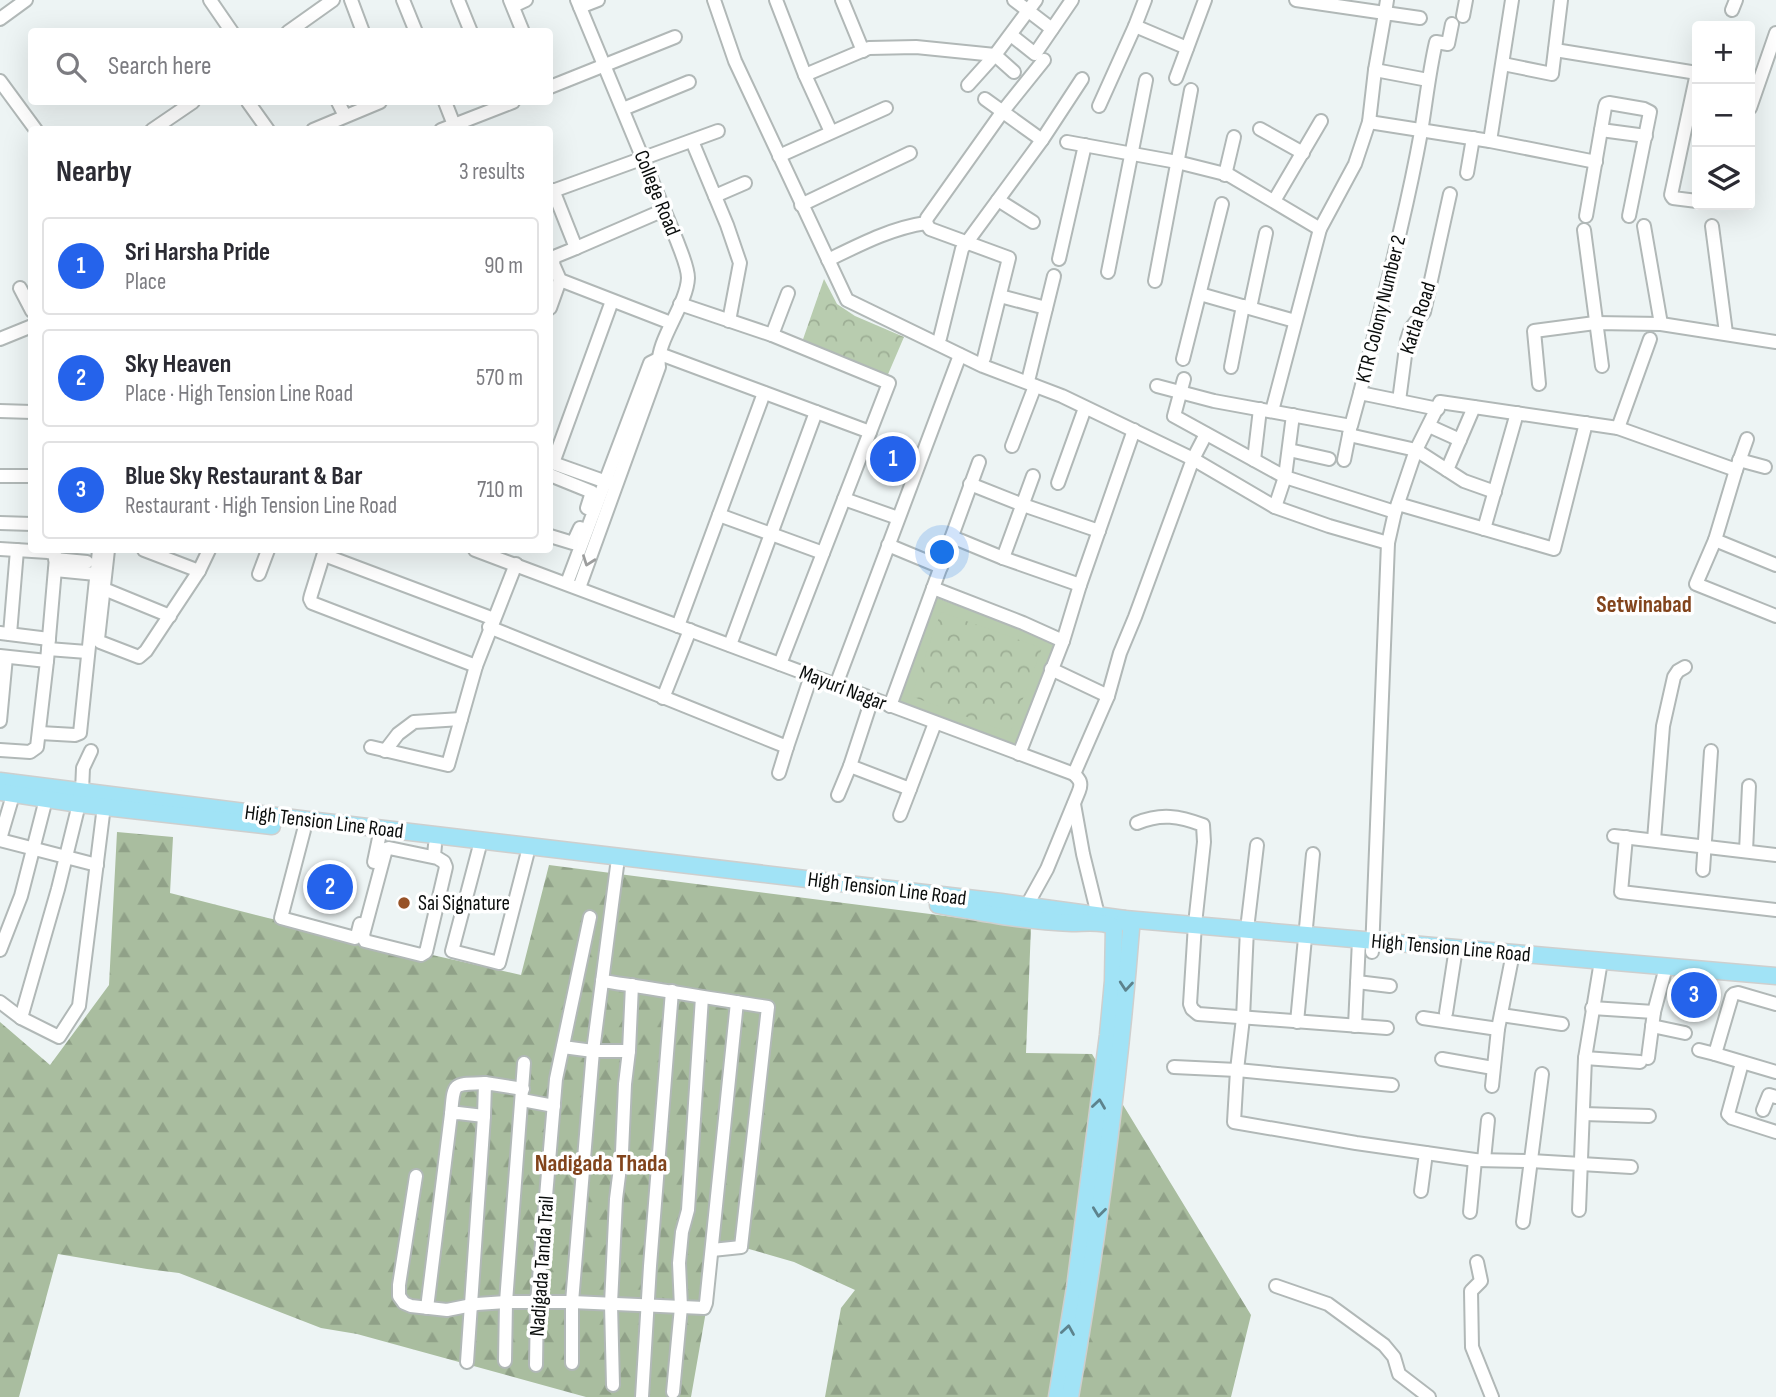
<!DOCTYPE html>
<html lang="en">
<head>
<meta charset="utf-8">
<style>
	:root { --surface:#fff; --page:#f2f2f3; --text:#2b2b33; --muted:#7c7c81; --line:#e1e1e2; --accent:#2563eb }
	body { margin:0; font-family:"Sofia Sans Condensed",sans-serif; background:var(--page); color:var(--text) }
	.controls { position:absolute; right:21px; top:21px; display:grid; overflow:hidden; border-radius:7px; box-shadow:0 7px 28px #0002 }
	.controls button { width:63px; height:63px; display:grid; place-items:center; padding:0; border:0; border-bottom:2px solid var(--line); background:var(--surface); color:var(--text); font:35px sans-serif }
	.you { position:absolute; left:943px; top:553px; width:24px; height:24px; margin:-18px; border:5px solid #fff; border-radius:50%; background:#1a73e8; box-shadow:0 0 0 10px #1a73e833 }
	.badge { display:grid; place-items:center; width:46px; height:46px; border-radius:50%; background:var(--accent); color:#fff; font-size:23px; font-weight:700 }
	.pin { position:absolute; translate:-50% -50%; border:4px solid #fff; box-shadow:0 2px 7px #0006 }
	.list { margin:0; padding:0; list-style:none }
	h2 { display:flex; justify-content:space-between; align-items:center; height:91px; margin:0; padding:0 28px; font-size:30px }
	h2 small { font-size:23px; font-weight:400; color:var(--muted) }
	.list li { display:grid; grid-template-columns:46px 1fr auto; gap:21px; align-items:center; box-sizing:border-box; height:98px; margin:0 14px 14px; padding:0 14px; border:2px solid var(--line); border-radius:7px }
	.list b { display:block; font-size:26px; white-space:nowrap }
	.list p { margin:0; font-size:23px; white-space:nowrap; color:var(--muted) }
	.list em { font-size:23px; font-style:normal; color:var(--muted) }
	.icon { flex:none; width:38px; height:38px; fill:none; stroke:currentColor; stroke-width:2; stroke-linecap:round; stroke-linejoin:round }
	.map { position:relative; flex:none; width:1776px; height:1397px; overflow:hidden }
	.search { position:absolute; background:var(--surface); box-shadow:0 7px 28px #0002; left:28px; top:28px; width:525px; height:77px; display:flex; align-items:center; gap:18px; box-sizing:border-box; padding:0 24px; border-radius:7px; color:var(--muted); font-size:26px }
	.panel { position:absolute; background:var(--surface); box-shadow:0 7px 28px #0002; left:28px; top:126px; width:525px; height:427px; border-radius:7px }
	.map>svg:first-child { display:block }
	.forest { fill:url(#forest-firs) }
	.park { fill:url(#park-crowns) }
	.garden { fill:#b8ccaf; fill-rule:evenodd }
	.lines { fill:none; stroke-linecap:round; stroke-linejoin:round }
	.minor-casing { stroke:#b1b8b7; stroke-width:16 }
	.major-casing { stroke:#cecfce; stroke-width:19 }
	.minor { stroke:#fff; stroke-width:12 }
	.major { stroke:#a1e3f6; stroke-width:16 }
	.oneway { stroke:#9d9e9e }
	.oneway2 { stroke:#5d838d }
	.poi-dot { fill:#975227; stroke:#fff; stroke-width:2.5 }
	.labels { text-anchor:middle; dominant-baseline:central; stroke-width:7; stroke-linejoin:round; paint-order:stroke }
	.street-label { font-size:21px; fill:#0a0d0c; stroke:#fff }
	.poi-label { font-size:21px; fill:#0a0d0c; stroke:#fff; text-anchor:start }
	.neighbourhood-label { font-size:23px; font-weight:bold; fill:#82441c; stroke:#fff }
	.quarter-label { font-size:24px; font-weight:bold; fill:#82441c; stroke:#fff }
</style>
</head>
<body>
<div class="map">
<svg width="1776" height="1397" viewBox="0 0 1776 1397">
	<defs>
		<pattern id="forest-firs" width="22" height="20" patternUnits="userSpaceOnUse" patternTransform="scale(1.75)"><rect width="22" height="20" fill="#a9bd9f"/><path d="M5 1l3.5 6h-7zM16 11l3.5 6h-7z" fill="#90a188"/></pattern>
		<pattern id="park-crowns" width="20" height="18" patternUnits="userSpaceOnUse" patternTransform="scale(1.75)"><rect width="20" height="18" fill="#b8ccaf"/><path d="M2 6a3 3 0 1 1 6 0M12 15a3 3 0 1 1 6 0" fill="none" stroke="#9dae95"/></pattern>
	</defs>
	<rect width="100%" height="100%" fill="#edf4f4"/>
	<!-- forest -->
	<path class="forest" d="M117,832L173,837L170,893L268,918L521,975L549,865L1031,927L1026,1053L1092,1054L1251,1315L1231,1397H825L841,1308L855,1290L794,1262L749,1249L716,1254L691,1397H586L357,1334L321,1328L179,1273L147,1269L58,1254L19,1397H0V1022L50,1065L109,985Z"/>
	<!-- park -->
	<g class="park">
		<path d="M824,279L837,304L855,316L904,337L886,379L801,345Z"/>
		<path d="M937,598L1057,643L1017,747L897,702Z"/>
	</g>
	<!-- garden -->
	<path class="garden" d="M937,598L1057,643L1017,747L897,702ZM941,612L1042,648L1010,733L911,696Z"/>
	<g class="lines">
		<defs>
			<g id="minor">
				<path d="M210,0L232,32"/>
				<path d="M351,0L363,32"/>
				<path d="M403,0L416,32"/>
				<path d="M458,0L471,32"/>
				<path d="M510,0L523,32"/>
				<path d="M577,0L677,241C681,252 688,267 688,278C687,305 655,342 659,367L579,588"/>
				<path d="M714,0L735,61L847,300L983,366L1062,396L1193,459L1275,507L1329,526L1388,543"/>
				<path d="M776,0L805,75L831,132"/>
				<path d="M842,0L863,51"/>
				<path d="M1014,0L1052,29"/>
				<path d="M1296,0L1385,13L1387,0"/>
				<path d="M513,6L526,0"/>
				<path d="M580,7L598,0"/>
				<path d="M1732,10L1736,0"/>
				<path d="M1463,16L1466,0"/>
				<path d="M0,19L26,0"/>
				<path d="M1135,26L1187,48"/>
				<path d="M288,32L333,0"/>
				<path d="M1011,35L1035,54L1072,0"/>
				<path d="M1555,50L1697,73"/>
				<path d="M1503,64L1552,74L1561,0"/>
				<path d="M1375,70L1428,80"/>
				<path d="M1697,73L1671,195L1673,198L1697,201"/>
				<path d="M805,75L869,48L916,47L995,55L1014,72"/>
				<path d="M1176,78L1205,0"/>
				<path d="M0,81L36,130"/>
				<path d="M968,85L995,55L1036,0"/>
				<path d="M550,87L675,37"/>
				<path d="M985,99L1042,140"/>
				<path d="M248,102L268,130"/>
				<path d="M338,102L345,116"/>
				<path d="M445,102L456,130"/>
				<path d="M1099,106L1135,26L1145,0"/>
				<path d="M1750,108L1776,33"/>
				<path d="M623,109L689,82"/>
				<path d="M1369,122L1490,141L1596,162"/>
				<path d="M1260,129L1303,153"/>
				<path d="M152,130L193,102"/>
				<path d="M313,130L380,102"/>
				<path d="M441,130L513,102"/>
				<path d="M1601,130L1646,136"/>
				<path d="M692,141L727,225L740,263L729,321"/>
				<path d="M1490,141L1512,0"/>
				<path d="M1067,142L1177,162L1229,175L1320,229"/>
				<path d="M779,156L886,108"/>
				<path d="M1467,173L1473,138"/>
				<path d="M1225,175L1234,137"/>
				<path d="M553,190L576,248L554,257L553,264L560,280L671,323"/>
				<path d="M550,192L718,131"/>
				<path d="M715,196L745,183"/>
				<path d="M998,200L1033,222"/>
				<path d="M1274,201L1321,121"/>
				<path d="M801,205L910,153"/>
				<path d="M1586,216L1605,107L1606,104L1609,103L1644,109L1650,112L1629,216"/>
				<path d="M1644,226L1661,324"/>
				<path d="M1712,226L1726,333"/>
				<path d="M1584,230L1602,366"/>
				<path d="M576,248L664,210"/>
				<path d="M1059,259L1085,145"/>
				<path d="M828,260C859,245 891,228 926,223"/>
				<path d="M1108,272L1146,80"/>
				<path d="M1155,281L1191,90"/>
				<path d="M20,288L32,311"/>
				<path d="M1200,294L1295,321"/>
				<path d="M1000,296L1046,308"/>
				<path d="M680,304L772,335L889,383L780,664"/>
				<path d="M550,308L560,280"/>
				<path d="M1250,308L1266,233"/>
				<path d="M772,335L788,293"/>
				<path d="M940,338L962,249L1042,140L1082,79"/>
				<path d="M0,339L32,326"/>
				<path d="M660,354L870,432"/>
				<path d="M984,358L1009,258L930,229L926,223L927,218L1003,111L1044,60"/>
				<path d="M1183,359L1222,204"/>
				<path d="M1231,367L1243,306"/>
				<path d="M1029,377L1054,276"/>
				<path d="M1184,379L1174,416L1285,477L1395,512"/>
				<path d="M1539,384L1534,331L1595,323L1661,324L1776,342"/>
				<path d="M1157,386L1214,401L1351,426L1360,393L1438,409"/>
				<path d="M1360,393C1381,307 1405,220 1421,132C1426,102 1429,72 1436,42L1448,44L1452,24"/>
				<path d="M1399,401L1407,340L1411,328L1424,312L1450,194"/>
				<path d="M0,411L32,412"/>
				<path d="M1272,411L1320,229L1355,164L1369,122L1375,70L1385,13L1420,18"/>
				<path d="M1429,426L1460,440"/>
				<path d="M1618,428L1650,339"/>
				<path d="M1349,435L1416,450L1464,481L1495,492"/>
				<path d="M1747,439L1736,470L1715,540L1776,565"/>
				<path d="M1012,446L1035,386"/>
				<path d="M1289,450L1329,459"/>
				<path d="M1254,460L1260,409"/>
				<path d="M1344,460L1350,430"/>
				<path d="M1739,460L1765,467"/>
				<path d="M550,462L612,484"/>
				<path d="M553,463L612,301"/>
				<path d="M1447,470L1474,407"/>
				<path d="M550,475L592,492L587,508"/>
				<path d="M0,476H32"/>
				<path d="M1058,483L1085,408"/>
				<path d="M970,484L1023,505L1099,531"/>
				<path d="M844,499L898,518"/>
				<path d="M1398,504L1554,549L1586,423"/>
				<path d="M1275,507L1285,477L1293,415"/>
				<path d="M719,515L823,553"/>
				<path d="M0,523L32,524"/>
				<path d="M1484,529L1517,413"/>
				<path d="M550,536L573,543L580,528"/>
				<path d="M952,537L1003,558L1080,585"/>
				<path d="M1715,540L1696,584L1776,616"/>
				<path d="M888,545L941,567"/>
				<path d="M0,549L48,552L53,553L56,557L47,661L37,747L30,752L0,750"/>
				<path d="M108,550L98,639L100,642L139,657L146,651L199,571L209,550"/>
				<path d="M144,550L199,571"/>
				<path d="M325,550L311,595L310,599L312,603L476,666"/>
				<path d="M475,550L1074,774C1080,780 1082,783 1079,791L1047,869L1026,907"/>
				<path d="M324,555L494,619"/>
				<path d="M1003,558L1033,476"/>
				<path d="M55,559L87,562"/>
				<path d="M55,570L96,574"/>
				<path d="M259,574L268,550"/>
				<path d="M567,583L650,363L658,359"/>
				<path d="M933,588L1023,623L1063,641"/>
				<path d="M104,589L170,616"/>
				<path d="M678,626L764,393"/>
				<path d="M489,627L787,747L811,676"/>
				<path d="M0,633L49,639"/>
				<path d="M10,634L17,550"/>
				<path d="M730,645L816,412"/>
				<path d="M48,649L87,652"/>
				<path d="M0,656L47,661"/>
				<path d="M1051,669L1108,696"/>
				<path d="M836,685L960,355"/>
				<path d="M663,698L690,630"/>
				<path d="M872,699L850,766L910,789L935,723"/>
				<path d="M890,706L979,462"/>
				<path d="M0,721L6,657"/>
				<path d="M40,733L75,735L80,733L99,550"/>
				<path d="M371,747L448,765L476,666L516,564"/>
				<path d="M385,751L398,734L414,722L461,719"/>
				<path d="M1019,754L1063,641L1080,585L1134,430"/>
				<path d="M779,773L787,747"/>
				<path d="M1074,774L1108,696L1120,653L1135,617L1193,459L1206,434"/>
				<path d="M838,795L850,766"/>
				<path d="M1074,804L1083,854L1098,915"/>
				<path d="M900,815L910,789"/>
				<path d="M1137,823C1161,813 1179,816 1203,825L1204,842L1195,924L1190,1004L1192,1009L1198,1014L1387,1028"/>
				<path d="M304,830L281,918L355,938L357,936L360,924"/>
				<path d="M1614,836L1776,855"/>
				<path d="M1626,837L1621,892L1776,910"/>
				<path d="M0,839L13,795"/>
				<path d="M0,840L97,865"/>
				<path d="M1654,840L1663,726L1674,677L1678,671L1685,667"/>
				<path d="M481,841L452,951L499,963L527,855"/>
				<path d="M435,845L434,856L444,862L446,867L426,952L421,955L365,941L363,935L386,849L389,848L437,858"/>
				<path d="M1257,845L1247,929L1243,1018L1237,1070L1234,1122L1356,1143L1475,1160L1531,1161L1631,1167"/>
				<path d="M1746,851L1749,786"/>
				<path d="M374,862L379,838"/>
				<path d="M1703,870L1711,751"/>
				<path d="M0,950L21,896L46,799"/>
				<path d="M1372,952L1388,543L1395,512L1416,450L1440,402L1618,428L1736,470"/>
				<path d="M602,981C658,989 713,999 768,1007L741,1247L712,1250"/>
				<path d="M1357,982L1390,986"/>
				<path d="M0,1002L21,1018L59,1037L79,1006L104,806"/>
				<path d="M1776,1004L1738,993L1734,994L1732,996L1715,1054L1776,1072"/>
				<path d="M1592,1008L1654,1012"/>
				<path d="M1446,1013L1456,948"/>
				<path d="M1501,1015L1562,1024"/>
				<path d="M21,1018L58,889L79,804L82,791L83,768L91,751"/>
				<path d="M1423,1018L1498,1029"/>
				<path d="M1297,1022L1313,854"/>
				<path d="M1355,1026L1359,940"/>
				<path d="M1652,1026L1685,1033"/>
				<path d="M563,1047L593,1051H629L625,1084L622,1152L616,1199L611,1304L613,1385"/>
				<path d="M1699,1050L1715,1054"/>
				<path d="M629,1051L632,985"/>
				<path d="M1585,1058L1640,1062"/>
				<path d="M1648,1058L1654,1012L1666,967"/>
				<path d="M1442,1059L1493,1068"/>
				<path d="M1742,1063L1728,1114L1732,1118L1776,1132"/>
				<path d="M1174,1067L1237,1070L1392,1085"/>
				<path d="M1492,1086L1498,1029L1513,953"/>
				<path d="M522,1100L554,1106"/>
				<path d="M1763,1110L1769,1095L1776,1097"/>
				<path d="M451,1114C454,1082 452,1084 485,1083"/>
				<path d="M1583,1114L1649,1116"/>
				<path d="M1484,1160L1488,1120"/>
				<path d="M416,1176L399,1285V1296L404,1303L411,1306L447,1310L477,1304L506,1302H572L704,1308L706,1303L737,1002"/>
				<path d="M1421,1191L1426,1153"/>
				<path d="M1579,1210L1585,1058L1601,961"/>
				<path d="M1470,1212L1475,1160"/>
				<path d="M1523,1222L1542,1074"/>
				<path d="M1477,1262L1481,1281L1471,1291L1472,1347L1492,1397"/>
				<path d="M1276,1286L1328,1304L1384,1345L1394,1357L1399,1374L1429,1397"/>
				<path d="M427,1308L451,1114L458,1113L484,1116"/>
				<path d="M505,1361L506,1302L524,1063"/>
				<path d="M467,1362L484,1116L485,1083L523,1089"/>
				<path d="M572,1363V1302L593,1051L617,866"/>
				<path d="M536,1365L537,1302L556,1079L590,917"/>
				<path d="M673,1392L681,1307L679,1263L682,1232L688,1210L702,997"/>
				<path d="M642,1397L650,1266L672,991"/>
			</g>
			<g id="major">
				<path d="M0,781L300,819L1001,902L1125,919L1776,976"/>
				<path d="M0,792L79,804L272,826"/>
				<path d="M938,905C982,913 1026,921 1072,923C1085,923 1103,920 1114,927L1113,981L1108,1035L1075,1288L1057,1397"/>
				<path d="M1070,1397C1097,1242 1119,1085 1131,929L1125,919"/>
			</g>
		</defs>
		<!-- minor casing -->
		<use href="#minor" class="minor-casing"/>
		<!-- major casing -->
		<use href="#major" class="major-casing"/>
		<!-- minor -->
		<use href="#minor" class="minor"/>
		<!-- major -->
		<use href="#major" class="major"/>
	</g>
	<!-- one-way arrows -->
	<defs><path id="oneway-chevron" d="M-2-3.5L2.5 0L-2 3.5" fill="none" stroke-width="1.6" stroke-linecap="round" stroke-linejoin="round" transform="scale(1.75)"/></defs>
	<use class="oneway" href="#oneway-chevron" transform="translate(588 561) rotate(110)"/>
	<g class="oneway2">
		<use href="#oneway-chevron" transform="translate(1126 986) rotate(95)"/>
		<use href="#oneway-chevron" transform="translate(1099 1104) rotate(-82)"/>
		<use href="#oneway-chevron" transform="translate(1099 1212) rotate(97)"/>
		<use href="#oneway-chevron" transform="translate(1068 1330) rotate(-81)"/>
	</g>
	<!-- markers -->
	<circle class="poi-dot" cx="404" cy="903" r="7"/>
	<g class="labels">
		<!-- street labels -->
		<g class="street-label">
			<text transform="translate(657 193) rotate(68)">College Road</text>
			<text transform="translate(1381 309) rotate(-76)">KTR Colony Number 2</text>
			<text transform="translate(1418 318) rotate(-72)">Katla Road</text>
			<text transform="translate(843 688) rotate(21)">Mayuri Nagar</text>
			<text transform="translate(324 822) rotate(7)">High Tension Line Road</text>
			<text transform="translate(887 889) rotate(7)">High Tension Line Road</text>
			<text transform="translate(1451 948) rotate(5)">High Tension Line Road</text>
			<text transform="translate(542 1266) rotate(-86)">Nadigada Tanda Trail</text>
		</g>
		<!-- poi labels -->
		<g class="poi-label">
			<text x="418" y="903">Sai Signature</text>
		</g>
		<!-- neighbourhood labels -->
		<g class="neighbourhood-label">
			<text x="1644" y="605">Setwinabad</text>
		</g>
		<!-- quarter labels -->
		<g class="quarter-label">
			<text x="601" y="1163">Nadigada Thada</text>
		</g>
	</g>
</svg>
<div class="controls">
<button>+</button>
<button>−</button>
<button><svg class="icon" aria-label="layers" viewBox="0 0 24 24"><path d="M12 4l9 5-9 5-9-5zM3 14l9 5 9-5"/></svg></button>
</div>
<div class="you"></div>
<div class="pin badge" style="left:893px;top:459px">1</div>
<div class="pin badge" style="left:330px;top:887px">2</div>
<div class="pin badge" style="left:1694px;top:995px">3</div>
<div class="search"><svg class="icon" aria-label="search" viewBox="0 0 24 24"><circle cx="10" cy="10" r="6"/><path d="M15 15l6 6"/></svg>Search here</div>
<section class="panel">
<h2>Nearby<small>3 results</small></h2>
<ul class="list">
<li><span class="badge">1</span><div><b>Sri Harsha Pride</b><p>Place</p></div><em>90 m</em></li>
<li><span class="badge">2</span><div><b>Sky Heaven</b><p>Place · High Tension Line Road</p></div><em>570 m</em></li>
<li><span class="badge">3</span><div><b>Blue Sky Restaurant &amp; Bar</b><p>Restaurant · High Tension Line Road</p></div><em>710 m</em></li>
</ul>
</section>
</div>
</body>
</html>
